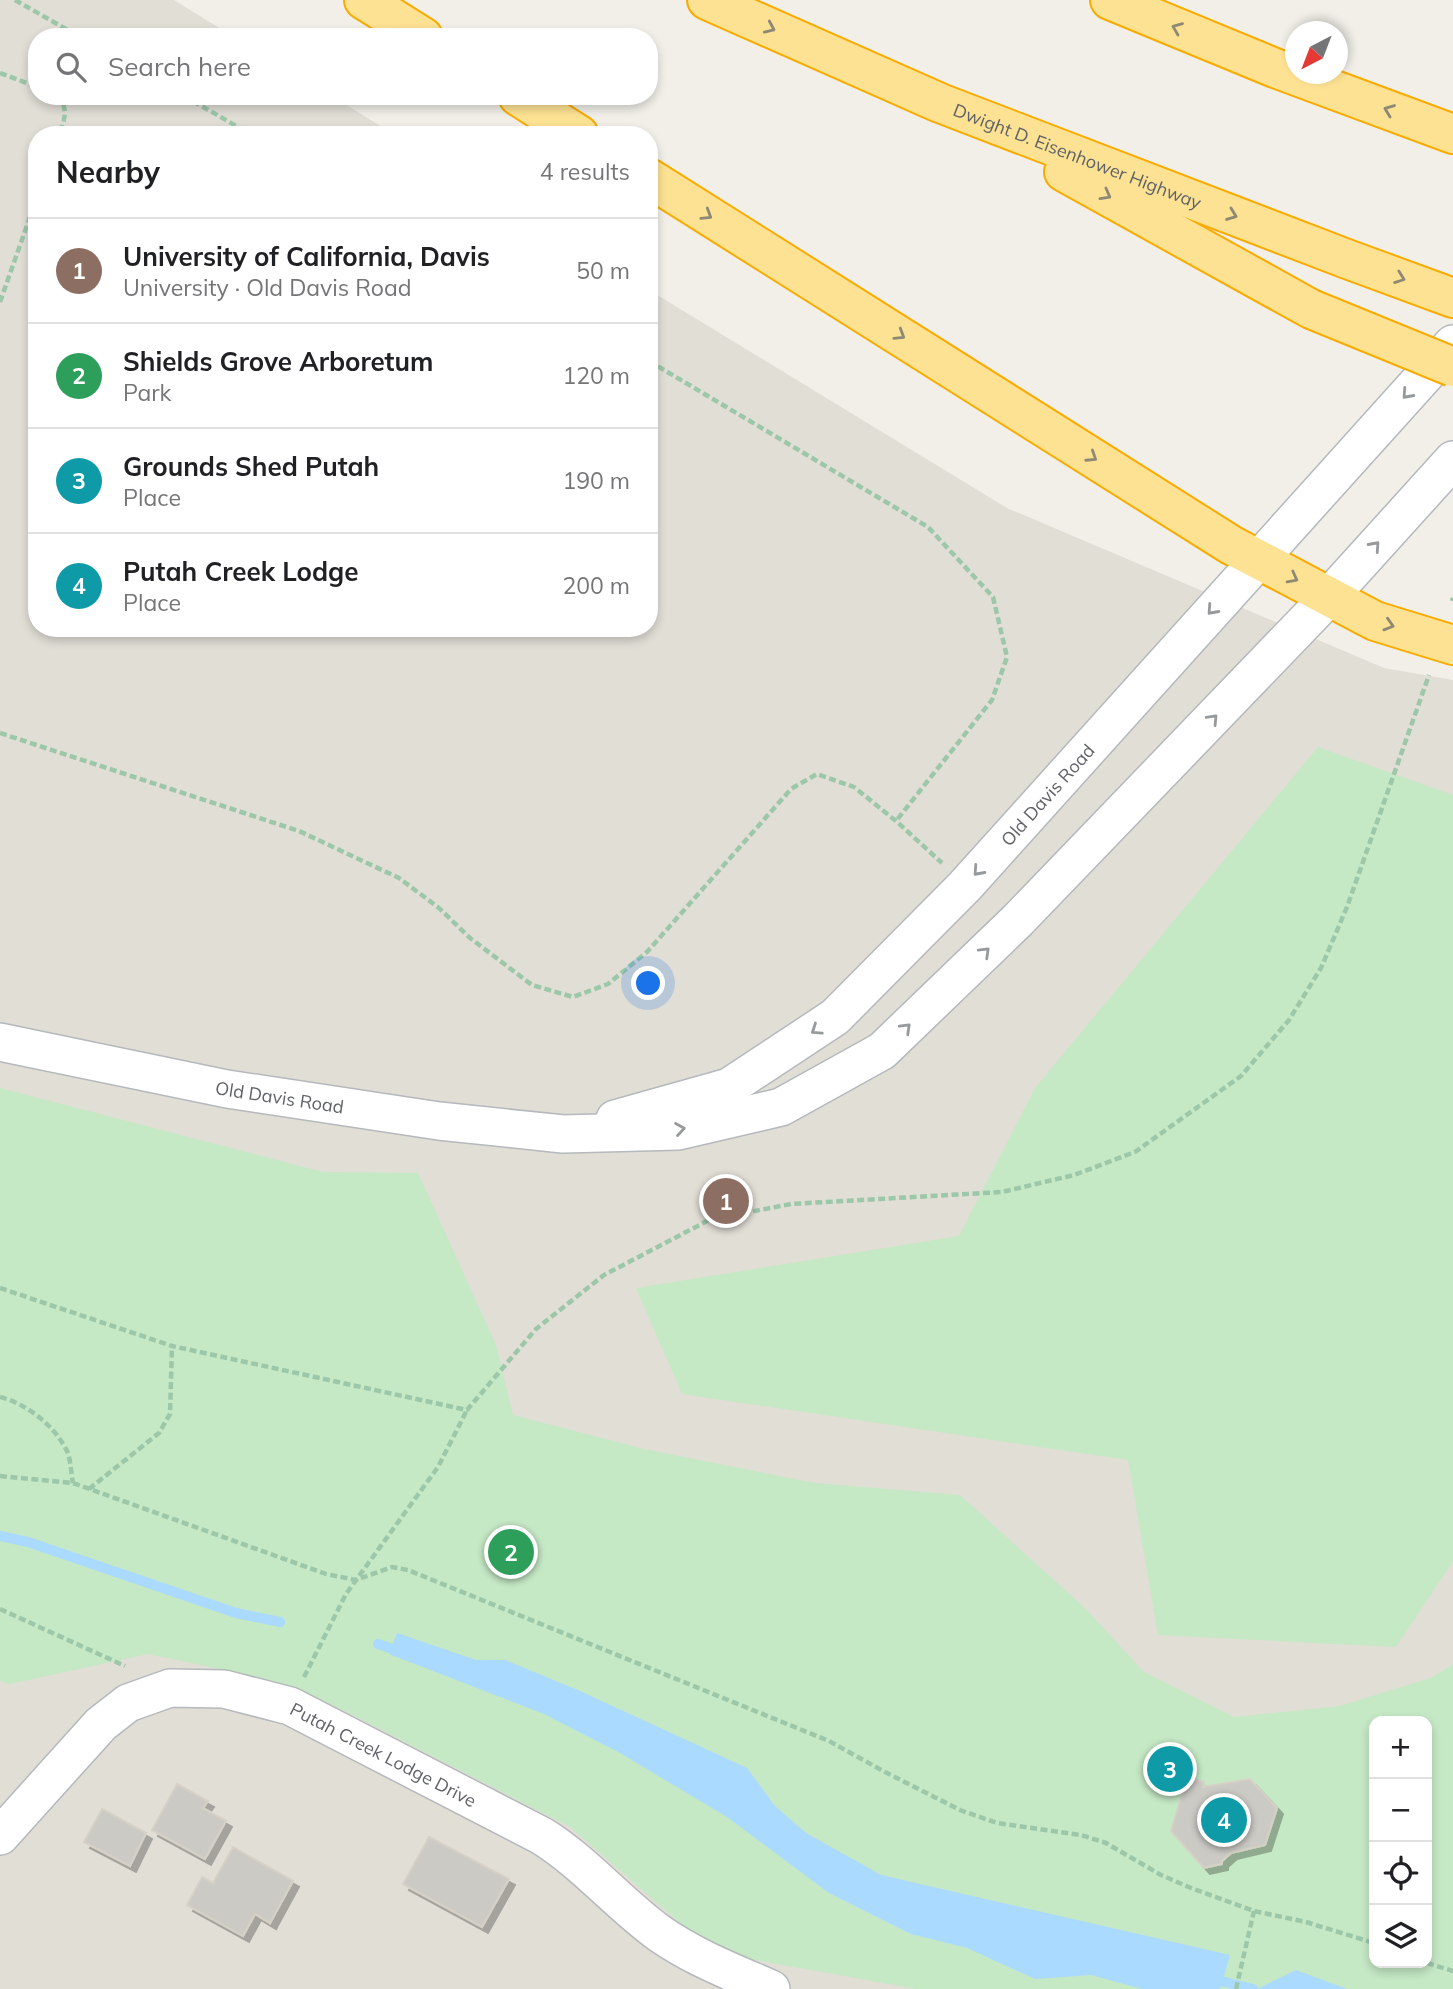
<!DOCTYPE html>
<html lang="en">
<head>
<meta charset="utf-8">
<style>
	:root { --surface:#fff; --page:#f2f2f2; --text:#202124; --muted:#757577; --line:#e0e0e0; --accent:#ea4335 }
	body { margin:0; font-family:Mulish,sans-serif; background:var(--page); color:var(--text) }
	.controls { position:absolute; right:21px; bottom:21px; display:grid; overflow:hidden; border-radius:14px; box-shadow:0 4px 10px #0003 }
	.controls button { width:63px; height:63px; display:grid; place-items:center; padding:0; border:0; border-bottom:2px solid var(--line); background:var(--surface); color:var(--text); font:35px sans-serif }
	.compass { position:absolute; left:1285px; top:21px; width:63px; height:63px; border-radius:50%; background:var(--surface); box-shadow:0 4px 10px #0003; rotate:222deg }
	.you { position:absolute; left:649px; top:984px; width:24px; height:24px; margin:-18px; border:5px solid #fff; border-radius:50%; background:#1a73e8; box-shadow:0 0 0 10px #1a73e833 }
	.badge { display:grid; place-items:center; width:46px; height:46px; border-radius:50%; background:var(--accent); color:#fff; font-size:23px; font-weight:700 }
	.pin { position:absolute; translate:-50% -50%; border:4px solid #fff; box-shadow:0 2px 7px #0006 }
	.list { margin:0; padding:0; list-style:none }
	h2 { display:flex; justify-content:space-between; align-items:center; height:91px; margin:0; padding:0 28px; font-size:30px }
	h2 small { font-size:23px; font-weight:400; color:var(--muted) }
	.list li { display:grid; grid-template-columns:46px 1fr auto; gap:21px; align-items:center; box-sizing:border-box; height:105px; padding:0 28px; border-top:2px solid var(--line) }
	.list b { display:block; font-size:26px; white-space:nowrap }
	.list p { margin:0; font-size:23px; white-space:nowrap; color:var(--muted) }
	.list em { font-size:23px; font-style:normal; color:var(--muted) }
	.icon { flex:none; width:38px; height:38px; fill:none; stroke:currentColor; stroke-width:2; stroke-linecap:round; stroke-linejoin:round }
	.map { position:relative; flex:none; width:1453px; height:1989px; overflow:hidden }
	.search { position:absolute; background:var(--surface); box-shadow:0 4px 10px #0003; left:28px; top:28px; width:630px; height:77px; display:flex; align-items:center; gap:18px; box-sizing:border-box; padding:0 24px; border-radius:28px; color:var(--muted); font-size:26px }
	.panel { position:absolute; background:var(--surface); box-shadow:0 4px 10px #0003; left:28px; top:126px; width:630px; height:511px; border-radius:28px }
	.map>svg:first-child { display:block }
	.education { fill:#e1ded6; fill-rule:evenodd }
	.green { fill:#c5e8c5; fill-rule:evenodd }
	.water { fill:#aadaff }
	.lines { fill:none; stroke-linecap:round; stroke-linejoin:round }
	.stream { stroke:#aadaff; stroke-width:10 }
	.building { fill:#cccac5; stroke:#d6d1c6; stroke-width:2; filter:url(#shadow) }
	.minor-casing { stroke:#b5b8bc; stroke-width:40 }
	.highway-casing { stroke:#f9ab00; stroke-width:42 }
	.path { stroke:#9cc7a9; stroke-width:4.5; stroke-dasharray:7 3.5; stroke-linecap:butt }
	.minor { stroke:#fff; stroke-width:37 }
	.highway { stroke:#fde293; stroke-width:38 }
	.highway-bridge-casing { stroke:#f9ab00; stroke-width:42; stroke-linecap:butt }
	.highway-bridge { stroke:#fde293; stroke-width:38 }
	.oneway { stroke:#8e8975 }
	.oneway2 { stroke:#979a9d }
	.labels { text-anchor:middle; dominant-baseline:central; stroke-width:6; stroke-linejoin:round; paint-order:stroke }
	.street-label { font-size:18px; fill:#5f6368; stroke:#fff }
</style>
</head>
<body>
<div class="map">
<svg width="1453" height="1989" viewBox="0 0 1453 1989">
	<defs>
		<filter id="shadow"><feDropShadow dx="6" dy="6" stdDeviation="0" flood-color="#0004"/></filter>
	</defs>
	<rect width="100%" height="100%" fill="#f1efe8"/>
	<!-- education -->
	<path class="education" d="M0,0H174L234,37H37V96H332L395,135H37V628H649V290L1007,508L1384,668L1453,680V1989H0ZM1374,1721H1427V1963H1374Z"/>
	<!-- green -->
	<g class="green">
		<path d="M1318,747L1453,795V1561L1396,1647L1158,1635L1128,1460L682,1394L636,1288L959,1236L1035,1088Z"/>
		<path d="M0,1088L323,1172L418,1173L496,1345L513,1415L644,1449L815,1483L960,1495L1086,1609L1144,1672L1234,1717L1340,1706L1433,1677L1453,1664V1989H916L744,1958L688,1930L570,1827L341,1709L263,1678L148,1654L10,1684L0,1681ZM1374,1721H1427V1963H1374Z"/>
	</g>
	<!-- water -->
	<g class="water">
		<path d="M397,1633L476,1660H505L580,1691L747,1768L775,1806L806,1833L881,1875L1230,1955L1220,1989H1142L1091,1975L1035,1979L967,1948L911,1934L829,1893L727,1817L620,1753L544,1714L389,1654Z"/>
		<path d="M1296,1970L1347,1989H1257Z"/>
	</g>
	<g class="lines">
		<!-- stream -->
		<g class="stream">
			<path d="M0,1536L28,1542L236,1613L280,1622"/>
			<path d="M378,1644L402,1652"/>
			<path d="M1213,1979L1253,1989"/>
		</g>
	</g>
	<!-- building -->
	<g class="building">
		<path d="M1158,1757L1187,1767L1182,1781L1154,1771Z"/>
		<path d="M1187,1777L1204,1782L1203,1787L1250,1779L1277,1808L1265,1845L1231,1853L1222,1861V1864L1204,1868L1171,1831Z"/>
		<path d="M177,1784L208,1801L203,1808L226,1821L205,1859L152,1830Z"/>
		<path d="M102,1809L146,1833L130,1866L84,1842Z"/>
		<path d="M429,1837L509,1879L482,1927L403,1884Z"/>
		<path d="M233,1847L293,1881L270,1923L255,1914L243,1936L187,1905L202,1877L213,1883Z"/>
	</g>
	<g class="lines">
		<defs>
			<g id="minor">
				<path id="s1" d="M0,1042L227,1089L439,1121L563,1134L678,1131L781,1107L882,1051L1018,920L1329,597L1453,460"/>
				<path id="s2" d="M615,1119L729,1087L835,1017L965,886L1453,344"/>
				<path id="s3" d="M0,1836L101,1724L128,1703L170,1688L224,1689L290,1706L542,1836C585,1863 618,1903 659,1933C693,1957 732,1972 771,1989"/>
			</g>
			<g id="highway">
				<path d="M364,0L423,37"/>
				<path id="s4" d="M707,0L940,103L1347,259L1453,298"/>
				<path d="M1110,0L1275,68L1453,134"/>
				<path d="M518,96L579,135"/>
				<path d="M1064,172L1311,309"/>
				<path d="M649,178L1231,545L1375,621L1453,645"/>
			</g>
		</defs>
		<!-- minor casing -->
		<use href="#minor" class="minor-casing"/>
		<!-- highway casing -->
		<use href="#highway" class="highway-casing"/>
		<!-- path -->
		<g class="path">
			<path d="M15,0L80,37"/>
			<path d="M0,73L37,87"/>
			<path d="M57,96C70,109 64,120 59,135"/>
			<path d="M184,96L252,135"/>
			<path d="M0,302L37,197"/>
			<path d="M649,361L928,527L993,597L1007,657L992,700L896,821"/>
			<path d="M1452,601L1453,598"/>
			<path d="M0,733L299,831L399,878L439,908L470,938L532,985L573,997L608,984L647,952L791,789L817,774L854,787L896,821L942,863"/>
			<path d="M0,1288L172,1346L467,1410L536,1329L604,1275L709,1220L791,1204L1002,1192L1074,1175L1135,1152L1241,1076L1289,1020L1321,968L1347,907L1429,675"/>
			<path d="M0,1397C27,1404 54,1425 67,1451C71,1460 71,1474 73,1483"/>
			<path d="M0,1476L73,1483L326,1574L356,1580L392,1567L408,1570L829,1741L885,1772L960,1810L997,1823L1081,1835L1106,1843L1161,1875L1191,1888L1254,1911L1306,1922L1374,1943"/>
			<path d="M89,1489L159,1433L170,1414L172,1346"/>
			<path d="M0,1609L125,1666"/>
			<path d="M304,1677L346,1594L438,1467L467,1410"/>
			<path d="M1427,1963L1453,1971"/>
			<path d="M1236,1989L1254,1911"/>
		</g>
		<!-- minor -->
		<use href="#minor" class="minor"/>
		<!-- highway -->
		<use href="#highway" class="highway"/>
		<defs>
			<path id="highway-bridge" d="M1311,309L1453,367"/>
		</defs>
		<!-- highway-bridge casing -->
		<use href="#highway-bridge" class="highway-bridge-casing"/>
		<!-- highway-bridge -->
		<use href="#highway-bridge" class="highway-bridge"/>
	</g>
	<!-- one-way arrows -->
	<defs><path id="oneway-chevron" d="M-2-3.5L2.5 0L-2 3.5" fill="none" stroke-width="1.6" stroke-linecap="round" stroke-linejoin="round" transform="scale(1.75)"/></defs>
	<g class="oneway">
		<use href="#oneway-chevron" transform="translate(770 28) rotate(24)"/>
		<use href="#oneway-chevron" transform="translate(1177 28) rotate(-158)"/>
		<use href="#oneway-chevron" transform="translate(1389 110) rotate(-159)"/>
		<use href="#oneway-chevron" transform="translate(1106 195) rotate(29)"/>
		<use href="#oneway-chevron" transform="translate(707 215) rotate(32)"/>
		<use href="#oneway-chevron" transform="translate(1232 215) rotate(21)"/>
		<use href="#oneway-chevron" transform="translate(1400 278) rotate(20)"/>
		<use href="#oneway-chevron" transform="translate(900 335) rotate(32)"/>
		<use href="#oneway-chevron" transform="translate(1092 457) rotate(33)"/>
		<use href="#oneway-chevron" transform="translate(1293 578) rotate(28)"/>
		<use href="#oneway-chevron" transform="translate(1389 625) rotate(17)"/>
	</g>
	<g class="oneway2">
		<use href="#oneway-chevron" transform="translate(1407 394) rotate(132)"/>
		<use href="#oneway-chevron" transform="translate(1375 546) rotate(-48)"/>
		<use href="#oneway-chevron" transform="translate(1212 610) rotate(132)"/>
		<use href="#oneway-chevron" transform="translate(1213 719) rotate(-47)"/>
		<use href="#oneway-chevron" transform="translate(978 871) rotate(132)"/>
		<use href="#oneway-chevron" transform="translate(985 952) rotate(-44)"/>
		<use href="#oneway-chevron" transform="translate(906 1028) rotate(-44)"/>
		<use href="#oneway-chevron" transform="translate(816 1030) rotate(146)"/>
		<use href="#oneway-chevron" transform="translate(680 1129) rotate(-9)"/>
	</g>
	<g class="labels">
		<!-- street labels -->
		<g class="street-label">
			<text stroke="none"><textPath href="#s4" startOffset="402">Dwight D. Eisenhower Highway</textPath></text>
			<text stroke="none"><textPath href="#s2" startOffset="553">Old Davis Road</textPath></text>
			<text stroke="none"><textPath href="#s1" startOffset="285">Old Davis Road</textPath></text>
			<text stroke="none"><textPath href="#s3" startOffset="457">Putah Creek Lodge Drive</textPath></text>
		</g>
	</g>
</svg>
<div class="controls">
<button>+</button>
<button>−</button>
<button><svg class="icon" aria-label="locate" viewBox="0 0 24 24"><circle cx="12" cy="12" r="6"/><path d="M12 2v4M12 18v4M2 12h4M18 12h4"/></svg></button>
<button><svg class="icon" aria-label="layers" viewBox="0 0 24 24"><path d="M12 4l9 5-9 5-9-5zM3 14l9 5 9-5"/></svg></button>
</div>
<svg class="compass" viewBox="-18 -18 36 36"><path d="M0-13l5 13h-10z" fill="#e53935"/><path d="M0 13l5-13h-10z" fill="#757577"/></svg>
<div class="you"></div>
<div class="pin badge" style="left:726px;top:1201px;background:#8d6e63">1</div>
<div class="pin badge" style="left:511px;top:1552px;background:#2e9e5b">2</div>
<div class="pin badge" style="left:1170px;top:1769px;background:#0f9aa8">3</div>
<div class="pin badge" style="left:1224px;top:1820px;background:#0f9aa8">4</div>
<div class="search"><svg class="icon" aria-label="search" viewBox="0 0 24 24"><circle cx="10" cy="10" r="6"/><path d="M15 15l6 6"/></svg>Search here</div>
<section class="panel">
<h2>Nearby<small>4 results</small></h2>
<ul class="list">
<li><span class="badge" style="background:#8d6e63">1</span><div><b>University of California, Davis</b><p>University · Old Davis Road</p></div><em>50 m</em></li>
<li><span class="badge" style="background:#2e9e5b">2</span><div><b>Shields Grove Arboretum</b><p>Park</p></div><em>120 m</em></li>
<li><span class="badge" style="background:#0f9aa8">3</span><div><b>Grounds Shed Putah</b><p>Place</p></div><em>190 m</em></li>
<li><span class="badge" style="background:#0f9aa8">4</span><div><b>Putah Creek Lodge</b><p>Place</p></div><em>200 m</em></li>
</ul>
</section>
</div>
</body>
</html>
